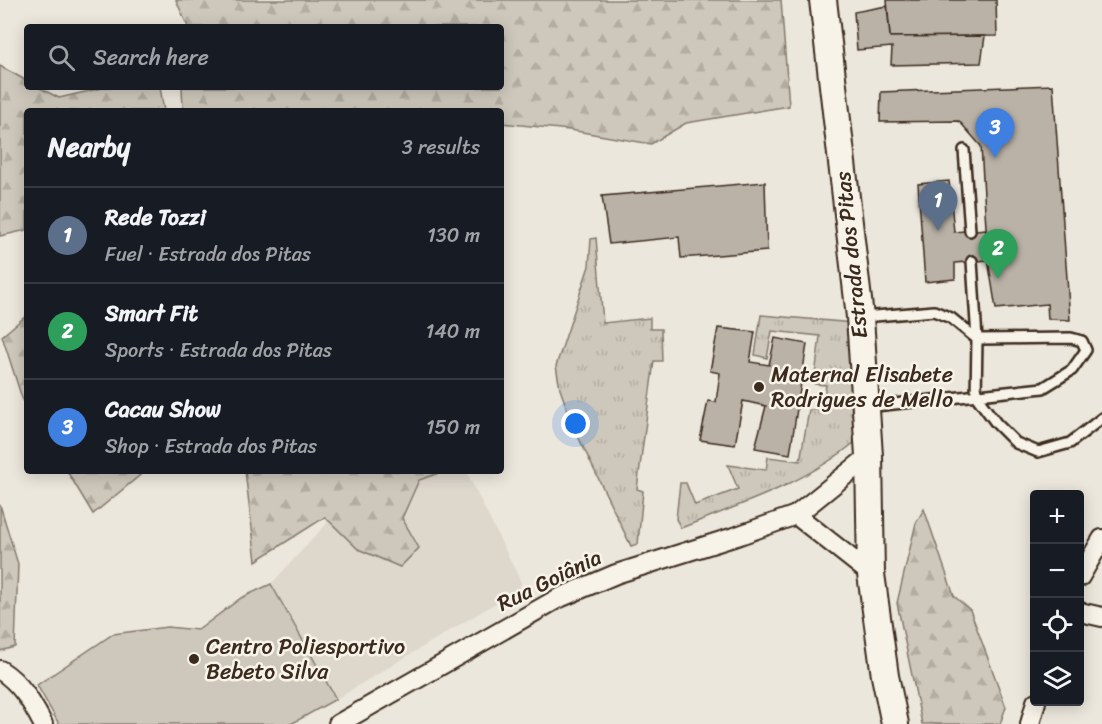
<!DOCTYPE html>
<html lang="en">
<head>
<meta charset="utf-8">
<style>
	:root { --surface:#171b24; --page:#242831; --text:#f1f3f6; --muted:#9ea1a6; --line:#363941; --accent:#2563eb }
	body { margin:0; font-family:Sriracha,sans-serif; background:var(--page); color:var(--text) }
	.controls { position:absolute; right:18px; bottom:18px; display:grid; overflow:hidden; border-radius:6px; box-shadow:0 3px 15px #0003 }
	.controls button { width:54px; height:54px; display:grid; place-items:center; padding:0; border:0; border-bottom:2px solid var(--line); background:var(--surface); color:var(--text); font:30px sans-serif }
	.you { position:absolute; left:576px; top:424px; width:21px; height:21px; margin:-15px; border:4px solid #fff; border-radius:50%; background:#1a73e8; box-shadow:0 0 0 9px #1a73e833 }
	.badge { display:grid; place-items:center; width:39px; height:39px; border-radius:50%; background:var(--accent); color:#fff; font-size:20px; font-weight:700 }
	.pin { position:absolute; translate:-50% -50px; filter:drop-shadow(0 2px 3px #0008) }
	.pin::after { content:''; position:absolute; top:32px; width:21px; height:18px; background:inherit; clip-path:polygon(0 0,100% 0,50% 100%) }
	.list { margin:0; padding:0; list-style:none }
	h2 { display:flex; justify-content:space-between; align-items:center; height:78px; margin:0; padding:0 24px; font-size:26px }
	h2 small { font-size:20px; font-weight:400; color:var(--muted) }
	.list li { display:grid; grid-template-columns:39px 1fr auto; gap:18px; align-items:center; box-sizing:border-box; height:96px; padding:0 24px; border-top:2px solid var(--line) }
	.list b { display:block; font-size:22px; white-space:nowrap }
	.list p { margin:0; font-size:20px; white-space:nowrap; color:var(--muted) }
	.list em { font-size:20px; font-style:normal; color:var(--muted) }
	.icon { flex:none; width:33px; height:33px; fill:none; stroke:currentColor; stroke-width:2; stroke-linecap:round; stroke-linejoin:round }
	.map { position:relative; flex:none; width:1102px; height:724px; overflow:hidden }
	.search { position:absolute; background:var(--surface); box-shadow:0 3px 15px #0003; left:24px; top:24px; width:480px; height:66px; display:flex; align-items:center; gap:15px; box-sizing:border-box; padding:0 21px; border-radius:6px; color:var(--muted); font-size:22px }
	.panel { position:absolute; background:var(--surface); box-shadow:0 3px 15px #0003; left:24px; top:108px; width:480px; height:366px; border-radius:6px }
	.map>svg:first-child { display:block }
	.built { fill:#ddd7cc }
	.grass { fill:url(#grass-tufts); stroke:#84796d; stroke-width:1.5 }
	.forest { fill:url(#forest-firs); stroke:#84796d; stroke-width:1.5 }
	.pitch { fill:#cec8bc; stroke:#84796d; stroke-width:1.5 }
	.building { fill:#bab2a7; stroke:#3b2a1e; stroke-width:1.5 }
	.lines { fill:none; stroke-linecap:round; stroke-linejoin:round }
	.lane-casing { stroke:#3b2a1e; stroke-width:14 }
	.street-casing { stroke:#3b2a1e; stroke-width:22 }
	.secondary-casing { stroke:#3b2a1e; stroke-width:30 }
	.lane { stroke:#f7f3e8; stroke-width:9 }
	.street { stroke:#f7f3e8; stroke-width:18 }
	.secondary { stroke:#f7f3e8; stroke-width:26 }
	.poi-dot { fill:#3b2a1e; stroke:#f7f3e8; stroke-width:2 }
	.labels { text-anchor:middle; dominant-baseline:central; stroke-width:5; stroke-linejoin:round; paint-order:stroke }
	.street-label { font-size:22px; fill:#3b2a1e; stroke:#f7f3e8 }
	.poi-label { font-size:22px; fill:#3b2a1e; stroke:#f7f3e8; text-anchor:start }
</style>
</head>
<body>
<div class="map">
<svg width="1102" height="724" viewBox="0 0 1102 724">
	<defs>
		<pattern id="grass-tufts" width="24" height="20" patternUnits="userSpaceOnUse" patternTransform="scale(1.5)"><rect width="24" height="20" fill="#cec8bc"/><path d="M3 7l-1-3M5 7V3M7 7l1-3M15 17l-1-3M17 17v-4M19 17l1-3" fill="none" stroke="#b2aca1"/></pattern>
		<pattern id="forest-firs" width="22" height="20" patternUnits="userSpaceOnUse" patternTransform="scale(1.5)"><rect width="22" height="20" fill="#cec8bc"/><path d="M5 1l3.5 6h-7zM16 11l3.5 6h-7z" fill="#b2aca1"/></pattern>
	</defs>
	<rect width="100%" height="100%" fill="#ece7dc"/>
	<filter id="ink" filterUnits="userSpaceOnUse"><feTurbulence type="fractalNoise" baseFrequency=".0167" numOctaves="2"/><feDisplacementMap in="SourceGraphic" scale="12" xChannelSelector="R" yChannelSelector="G"/><feConvolveMatrix kernelMatrix="1 2 1 2 8 2 1 2 1" color-interpolation-filters="sRGB"/></filter>
	<g filter="url(#ink)">
		<!-- built -->
		<path class="built" d="M375,471H466L521,582L519,589L336,699L271,584Z"/>
		<!-- grass -->
		<g class="grass">
			<path d="M596,238L603,323L650,318V329H661L662,361H654L637,489L643,491L638,544L631,546L574,428L560,389L556,366L589,266L591,239Z"/>
			<path d="M761,315L854,323L856,441C807,483 741,504 681,528L676,519L680,483H686L695,505L738,489L728,465L766,470L768,457L800,461L809,410H822L826,385L814,384L820,336L772,331L767,358L755,355Z"/>
		</g>
		<!-- forest -->
		<g class="forest">
			<path d="M176,0H781L789,106L686,123L651,144L570,130L501,123V111H183L182,87H501V27H188Z"/>
			<path d="M0,66L27,81V87H38L59,98L107,87H160L164,111H27V230L0,236Z"/>
			<path d="M27,315V407L22,398L2,336Z"/>
			<path d="M67,471H145L93,514Z"/>
			<path d="M245,471H445L419,480L402,518L419,548L400,567L358,549L325,517L256,561Z"/>
			<path d="M0,505L18,564L15,647L0,651Z"/>
			<path d="M924,509L954,596L970,610L1006,707L1000,724H922L897,603L916,523Z"/>
		</g>
		<!-- pitch -->
		<path class="pitch" d="M271,584L336,699L291,724H59L37,685L113,634L167,627L198,630L241,598Z"/>
		<!-- building -->
		<g class="building">
			<path d="M887,0H996L997,36L890,37Z"/>
			<path d="M887,6L890,37L985,36L981,63L891,65L892,47L857,50L854,12Z"/>
			<path d="M1053,85L1070,320L1048,319L1047,304L996,309L988,260L981,146L959,121L880,122L881,92Z"/>
			<path d="M949,181L954,232L986,229L988,260L955,263V279L925,282L918,184Z"/>
			<path d="M765,182L767,251L681,258L679,237L609,244L602,196Z"/>
			<path d="M718,328L755,332L750,362L769,365L775,338L807,344L790,454L755,448L766,406L743,401L735,445L700,440L708,401L716,402L720,373L710,371Z"/>
		</g>
		<g class="lines">
			<defs>
				<g id="lane">
					<path d="M964,150L970,231"/>
					<path d="M972,261L977,339L976,396L996,423L1016,443L1038,452L1070,443L1102,418"/>
					<path d="M863,317L934,311L951,318L977,339L1071,338L1082,341L1086,350L1072,370L1043,388L866,407"/>
				</g>
				<g id="street">
					<path d="M796,515L871,574"/>
					<path d="M1080,577L1102,539"/>
					<path d="M1080,612L1102,617"/>
					<path d="M0,670C21,683 32,703 43,724"/>
					<path d="M338,724L557,599L616,574L737,536L796,515L869,456"/>
					<path d="M1030,724L1036,702"/>
				</g>
				<path id="secondary" d="M823,0L860,317L869,456L871,574L885,676L895,724"/>
			</defs>
			<!-- lane casing -->
			<use href="#lane" class="lane-casing"/>
			<!-- street casing -->
			<use href="#street" class="street-casing"/>
			<!-- secondary casing -->
			<use href="#secondary" class="secondary-casing"/>
			<!-- lane -->
			<use href="#lane" class="lane"/>
			<!-- street -->
			<use href="#street" class="street"/>
			<!-- secondary -->
			<use href="#secondary" class="secondary"/>
		</g>
	</g>
	<!-- markers -->
	<g class="poi-dot">
		<circle cx="759" cy="387" r="6"/>
		<circle cx="194" cy="659" r="6"/>
	</g>
	<g class="labels">
		<!-- street labels -->
		<g class="street-label">
			<text transform="translate(851 255) rotate(-96)">Estrada dos Pitas</text>
			<text transform="translate(549 580) rotate(-26)">Rua Goiânia</text>
		</g>
		<!-- poi labels -->
		<g class="poi-label">
			<text x="771" y="374">Maternal Elisabete<tspan x="771" dy="25">Rodrigues de Mello</tspan></text>
			<text x="206" y="646">Centro Poliesportivo<tspan x="206" dy="25">Bebeto Silva</tspan></text>
		</g>
	</g>
</svg>
<div class="controls">
<button>+</button>
<button>−</button>
<button><svg class="icon" aria-label="locate" viewBox="0 0 24 24"><circle cx="12" cy="12" r="6"/><path d="M12 2v4M12 18v4M2 12h4M18 12h4"/></svg></button>
<button><svg class="icon" aria-label="layers" viewBox="0 0 24 24"><path d="M12 4l9 5-9 5-9-5zM3 14l9 5 9-5"/></svg></button>
</div>
<div class="you"></div>
<div class="pin badge" style="left:938px;top:231px;background:#5c6f8a">1</div>
<div class="pin badge" style="left:998px;top:279px;background:#2e9e5b">2</div>
<div class="pin badge" style="left:995px;top:158px;background:#3f7fe0">3</div>
<div class="search"><svg class="icon" aria-label="search" viewBox="0 0 24 24"><circle cx="10" cy="10" r="6"/><path d="M15 15l6 6"/></svg>Search here</div>
<section class="panel">
<h2>Nearby<small>3 results</small></h2>
<ul class="list">
<li><span class="badge" style="background:#5c6f8a">1</span><div><b>Rede Tozzi</b><p>Fuel · Estrada dos Pitas</p></div><em>130 m</em></li>
<li><span class="badge" style="background:#2e9e5b">2</span><div><b>Smart Fit</b><p>Sports · Estrada dos Pitas</p></div><em>140 m</em></li>
<li><span class="badge" style="background:#3f7fe0">3</span><div><b>Cacau Show</b><p>Shop · Estrada dos Pitas</p></div><em>150 m</em></li>
</ul>
</section>
</div>
</body>
</html>
